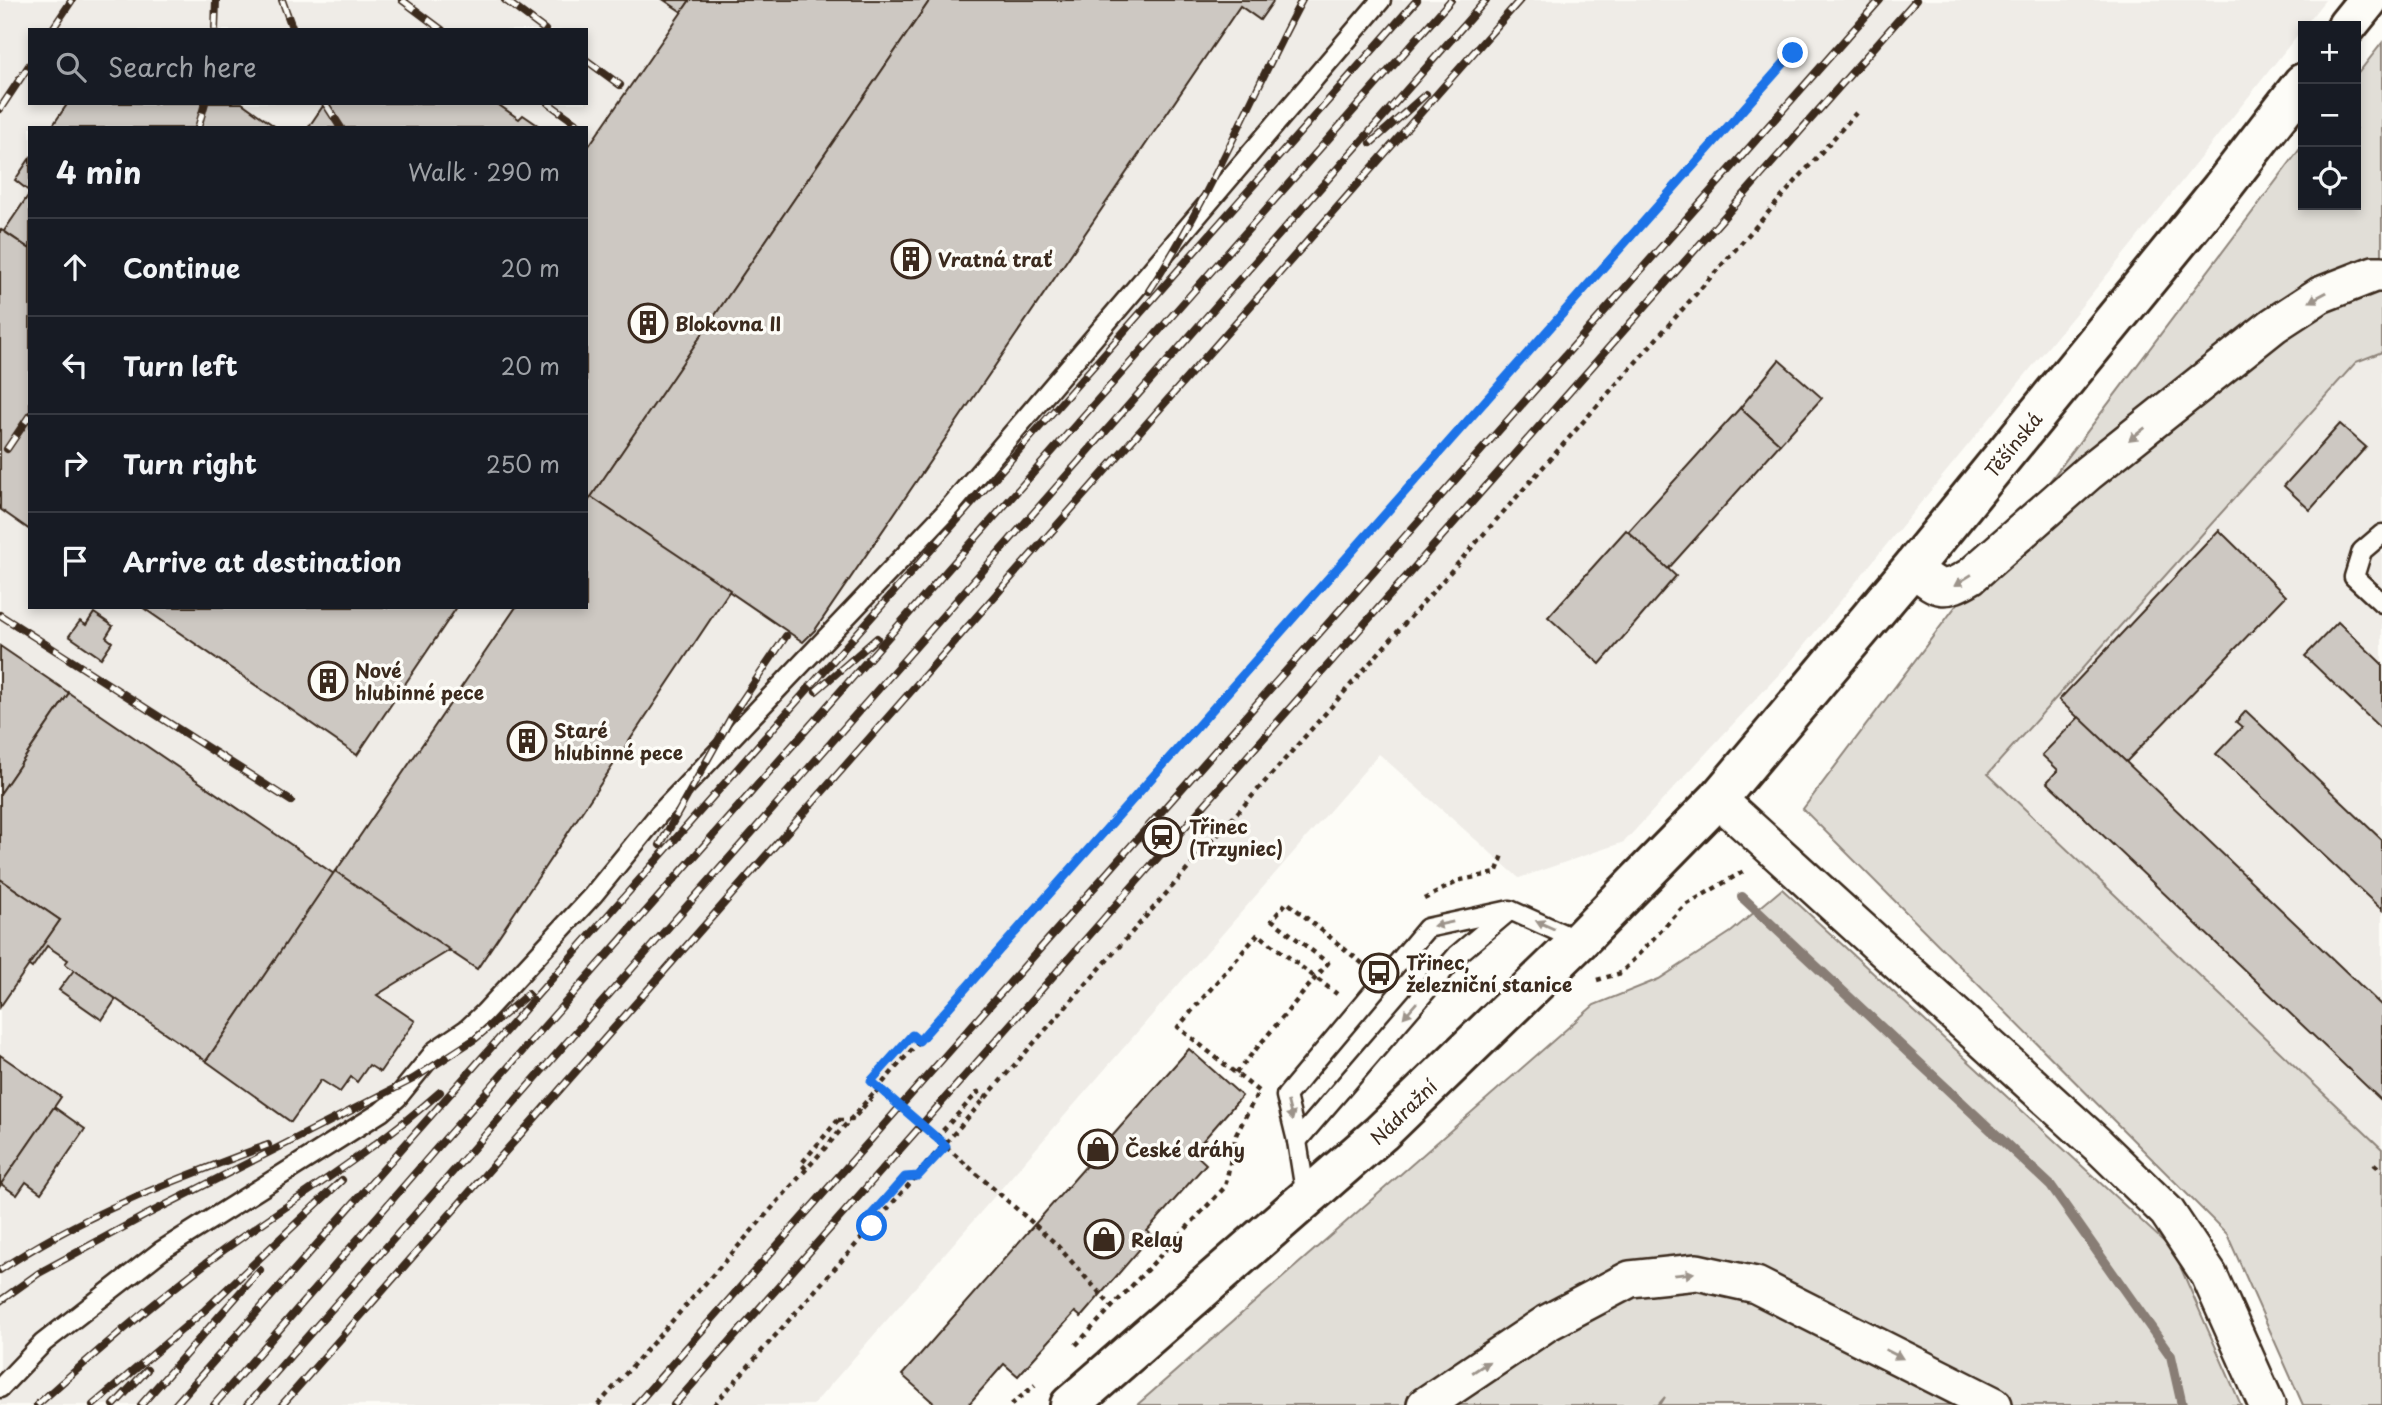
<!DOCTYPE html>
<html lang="en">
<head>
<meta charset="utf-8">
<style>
	:root { --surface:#171b24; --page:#242831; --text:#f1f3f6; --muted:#9ea1a6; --line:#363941 }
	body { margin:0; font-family:"Playpen Sans",sans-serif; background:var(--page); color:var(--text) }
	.controls { position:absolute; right:21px; top:21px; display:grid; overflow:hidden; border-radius:0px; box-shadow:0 4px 10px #0003 }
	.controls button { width:63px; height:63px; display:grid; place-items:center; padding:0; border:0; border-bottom:2px solid var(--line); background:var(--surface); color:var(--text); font:35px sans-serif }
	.stop { position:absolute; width:21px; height:21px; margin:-16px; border:5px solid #1a73e8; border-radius:50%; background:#fff }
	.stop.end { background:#1a73e8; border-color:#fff; box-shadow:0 2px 7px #0008 }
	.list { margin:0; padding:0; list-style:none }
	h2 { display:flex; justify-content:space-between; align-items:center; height:91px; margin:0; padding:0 28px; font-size:30px }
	h2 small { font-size:23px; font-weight:400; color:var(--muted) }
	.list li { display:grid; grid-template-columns:46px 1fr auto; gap:21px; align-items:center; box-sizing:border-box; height:98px; padding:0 28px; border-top:2px solid var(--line) }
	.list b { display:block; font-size:26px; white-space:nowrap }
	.list em { font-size:23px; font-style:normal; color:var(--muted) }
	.icon { flex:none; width:38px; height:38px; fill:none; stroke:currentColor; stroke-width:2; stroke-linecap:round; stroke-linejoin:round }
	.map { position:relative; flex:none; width:2382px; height:1405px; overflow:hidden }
	.search { position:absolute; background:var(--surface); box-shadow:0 4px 10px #0003; left:28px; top:28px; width:560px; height:77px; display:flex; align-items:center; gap:18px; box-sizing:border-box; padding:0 24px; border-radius:0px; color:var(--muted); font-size:26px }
	.panel { position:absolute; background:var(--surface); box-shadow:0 4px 10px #0003; left:28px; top:126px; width:560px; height:483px; border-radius:0px }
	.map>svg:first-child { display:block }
	.built { fill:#efece7; fill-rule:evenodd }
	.green { fill:#e1ded7; stroke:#8e847a; stroke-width:2 }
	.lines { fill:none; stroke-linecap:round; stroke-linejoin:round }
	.stream { stroke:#887d74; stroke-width:10 }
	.building { fill:#cdc8c2; stroke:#3b2a1e; stroke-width:2 }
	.lane-casing { stroke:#3b2a1e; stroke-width:23 }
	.street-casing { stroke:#3b2a1e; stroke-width:40 }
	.secondary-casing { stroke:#3b2a1e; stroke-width:44 }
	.path { stroke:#3b2a1e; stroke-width:4.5; stroke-dasharray:5 5; stroke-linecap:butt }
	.lane { stroke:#fdfcf7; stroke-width:18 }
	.street { stroke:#fdfcf7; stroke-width:35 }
	.secondary { stroke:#fdfcf7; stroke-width:38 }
	.rail-casing { stroke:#3b2a1e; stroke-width:8 }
	.rail { stroke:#fdfcf7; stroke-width:5; stroke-dasharray:16; stroke-linecap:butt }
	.path-bridge { stroke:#3b2a1e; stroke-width:4.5; stroke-dasharray:5 5; stroke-linecap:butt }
	.oneway { fill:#9c938a }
	.route { stroke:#1a73e8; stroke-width:9 }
	.labels { text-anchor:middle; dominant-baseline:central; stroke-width:7; stroke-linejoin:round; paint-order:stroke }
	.poi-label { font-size:19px; font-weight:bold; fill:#3b2a1e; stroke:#fdfcf7; text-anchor:start }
	.street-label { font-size:19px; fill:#3b2a1e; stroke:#fdfcf7 }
</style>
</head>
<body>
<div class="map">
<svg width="2382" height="1405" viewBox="0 0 2382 1405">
	<rect width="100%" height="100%" fill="#fdfcf7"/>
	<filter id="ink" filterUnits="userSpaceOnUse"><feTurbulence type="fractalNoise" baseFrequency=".0143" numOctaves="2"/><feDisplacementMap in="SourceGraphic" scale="14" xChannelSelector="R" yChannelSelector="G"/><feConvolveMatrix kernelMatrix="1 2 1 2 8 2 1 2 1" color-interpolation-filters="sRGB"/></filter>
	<g filter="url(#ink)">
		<!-- built -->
		<g class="built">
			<path d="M0,0H2325L2129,248L1793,659L1624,842L1519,878L1379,754L813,1405H0ZM30,30H586V103H30ZM30,128H586V607H30Z"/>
			<path d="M2382,352V1149L1988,774L2356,362Z"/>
		</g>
		<!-- green -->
		<g class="green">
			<path d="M2382,43V352L2356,362L1988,774L2382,1149V1405H2303L2227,1234L1803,809L2303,145V205H2356V76Z"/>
			<path d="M1782,889L2173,1250L2241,1405H1660L1665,1397L1658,1405H1137L1594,1005L1659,979L1731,932Z"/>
		</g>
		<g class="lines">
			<!-- stream -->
			<path class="stream" d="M1742,897L2051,1186L2171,1356L2182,1405"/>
		</g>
		<!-- building -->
		<g class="building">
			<path d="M664,0H690L682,12Z"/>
			<path d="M690,0H930L586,505V150Z"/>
			<path d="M930,0H1274L1260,20L1240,6L815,630L803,642L591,497Z"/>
			<path d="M68,103H242L277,128H51Z"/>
			<path d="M325,103H496L519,119L523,115L542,128H308Z"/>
			<path d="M30,158V192L15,180Z"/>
			<path d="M30,193V249L4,231Z"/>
			<path d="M0,229L30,249V530L0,509Z"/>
			<path d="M1779,360L1822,398L1780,444L1740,408Z"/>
			<path d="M1740,408L1780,444L1668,569L1628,532Z"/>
			<path d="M2340,424L2366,447L2310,510L2284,486Z"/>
			<path d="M591,497L730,590L477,969L334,874L516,607H586V505Z"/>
			<path d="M1626,530L1676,576L1600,664L1548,617Z"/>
			<path d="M2219,530L2286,596L2126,762L2059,700Z"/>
			<path d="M142,607H457L357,755Z"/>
			<path d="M94,613L113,626L106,637L112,642L101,658L69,636L80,621L86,625Z"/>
			<path d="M2338,622L2382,664V730L2305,656Z"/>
			<path d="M0,646L69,693L0,794Z"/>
			<path d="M69,693L334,874L206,1061L65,964L68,960L47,946L32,968L28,965L60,920L0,879V794Z"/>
			<path d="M2246,711L2382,840V910L2216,754L2242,727L2236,722Z"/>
			<path d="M2079,717L2382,1006V1101L2047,782L2058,770L2042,755Z"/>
			<path d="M335,871L450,950L377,995L415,1021L380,1072L369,1065L357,1082L351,1077L340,1092L321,1080L291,1122L206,1061Z"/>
			<path d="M0,879L60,920L0,1007Z"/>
			<path d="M74,970L116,999L102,1020L59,990Z"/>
			<path d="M1189,1049L1242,1096L1193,1152L1206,1164L1147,1231L1152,1235L1081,1317L1075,1312L1018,1376L1004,1364L968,1405H936L902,1375Z"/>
			<path d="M0,1055L61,1097L0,1186Z"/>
			<path d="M54,1107L85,1129L41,1193L26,1182L17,1195L1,1184Z"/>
		</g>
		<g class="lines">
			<defs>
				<g id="lane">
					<path d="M2382,534L2362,551L2354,577L2382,603"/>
					<path d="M1297,1141L1457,955L1508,912"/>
					<path d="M1306,1197L1297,1141L1286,1096L1427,928L1510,910L1579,941"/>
					<path d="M0,1388L43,1343L161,1251L381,1112L397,1098L436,1050L467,1029L484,1013L593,895L659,814L943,515L1381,0"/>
				</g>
				<g id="street">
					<path d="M1912,568C1938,588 1941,594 1971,576L2088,473L2274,325L2320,295L2374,274H2382"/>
					<path d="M1718,799L2097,1144L2167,1212L2209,1275L2267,1405"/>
					<path d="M1425,1405L1547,1323L1630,1279L1697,1272L1756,1285L1994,1405"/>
				</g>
				<g id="secondary">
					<path d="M2347,26L2368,0"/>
					<path id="s1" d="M1070,1405L1381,1133L1579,941L1718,799L1912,568L2221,189L2303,83"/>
				</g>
			</defs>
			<!-- lane casing -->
			<use href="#lane" class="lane-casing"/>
			<!-- street casing -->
			<use href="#street" class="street-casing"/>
			<!-- secondary casing -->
			<use href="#secondary" class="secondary-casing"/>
			<!-- path -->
			<g class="path">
				<path d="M1424,899L1461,880L1496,873L1503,855"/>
				<path d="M1597,980L1621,973L1684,906L1744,871"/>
				<path d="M1236,1073L1328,963L1272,920L1287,902L1363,964"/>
				<path d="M871,1081L912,1035L919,1041"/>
				<path d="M1258,1091L1178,1027L1258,934L1337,994"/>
				<path d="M936,1138L978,1092L985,1099"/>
				<path d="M2374,1164L2382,1171"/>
				<path d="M806,1169L801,1164L838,1120"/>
				<path d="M1035,1225L1055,1243L1113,1308"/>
				<path d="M872,1226L866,1221L905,1177"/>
				<path d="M1076,1345L1225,1187L1236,1135L1257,1094"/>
				<path d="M598,1405L1792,53"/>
				<path d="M714,1405L1856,113"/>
				<path d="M1011,1405L1035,1385"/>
			</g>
			<!-- lane -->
			<use href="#lane" class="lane"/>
			<!-- street -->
			<use href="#street" class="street"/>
			<!-- secondary -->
			<use href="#secondary" class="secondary"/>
			<defs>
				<g id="rail">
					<path d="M282,0L293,30"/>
					<path d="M402,0L442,30"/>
					<path d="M505,0L545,30"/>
					<path d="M52,30L72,0"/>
					<path d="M215,30L216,0"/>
					<path d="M586,60L620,85"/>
					<path d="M325,103L341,128"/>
					<path d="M548,103L583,128"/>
					<path d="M0,109L30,64"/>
					<path d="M198,128L205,103"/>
					<path d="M1371,143L1426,94"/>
					<path d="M1149,291C1210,199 1250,97 1302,0"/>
					<path d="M7,449L30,415"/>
					<path d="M0,615L291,801"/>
					<path d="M816,691L877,638"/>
					<path d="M660,845L733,714L786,636"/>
					<path d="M0,1270C82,1214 175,1180 268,1145"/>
					<path d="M0,1301L39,1273L146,1215L413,1079L475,1039L528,994"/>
					<path d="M37,1405C96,1352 157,1299 221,1252C295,1199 372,1152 440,1092"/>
					<path d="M93,1405L205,1310L342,1180"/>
					<path d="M114,1405L147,1370"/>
					<path d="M141,1405L260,1270"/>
					<path d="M175,1405L1417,0"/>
					<path d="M214,1405L436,1149L1451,0"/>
					<path d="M247,1405L1486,0"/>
					<path d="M282,1405L1520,0"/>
					<path d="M636,1405L1880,0"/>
					<path d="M674,1405L1916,0"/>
				</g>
			</defs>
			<!-- rail casing -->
			<use href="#rail" class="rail-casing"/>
			<!-- rail -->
			<use href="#rail" class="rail"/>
			<!-- path-bridge -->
			<g class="path-bridge">
				<path d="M871,1081L1035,1225"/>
				<path d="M838,1120H852L880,1088"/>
				<path d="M905,1177L918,1176L945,1146"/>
			</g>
		</g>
		<!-- one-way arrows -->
		<defs><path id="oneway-solid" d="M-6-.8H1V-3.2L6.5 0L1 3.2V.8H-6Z" transform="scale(1.75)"/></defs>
		<g class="oneway">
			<use href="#oneway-solid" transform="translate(2318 297) rotate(151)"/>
			<use href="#oneway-solid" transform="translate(2137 434) rotate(142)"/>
			<use href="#oneway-solid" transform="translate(1963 580) rotate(148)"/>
			<use href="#oneway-solid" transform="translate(1443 924) rotate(168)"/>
			<use href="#oneway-solid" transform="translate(1545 925) rotate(-156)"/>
			<use href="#oneway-solid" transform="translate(1410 1010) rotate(131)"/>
			<use href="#oneway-solid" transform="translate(1290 1111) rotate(76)"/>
			<use href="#oneway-solid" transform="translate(1684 1274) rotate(-6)"/>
			<use href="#oneway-solid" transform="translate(1894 1354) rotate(27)"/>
			<use href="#oneway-solid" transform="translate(1481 1367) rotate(-33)"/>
		</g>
	</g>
	<g class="lines" filter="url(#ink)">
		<!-- route -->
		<path class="route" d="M872,1226L866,1221L905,1177L918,1176L946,1146L871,1081L912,1035L919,1041L1793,53"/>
	</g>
	<!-- icons -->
	<defs>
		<symbol id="building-ring" viewBox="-11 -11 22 22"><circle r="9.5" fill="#fdfcf7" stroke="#3b2a1e" stroke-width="1.5"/><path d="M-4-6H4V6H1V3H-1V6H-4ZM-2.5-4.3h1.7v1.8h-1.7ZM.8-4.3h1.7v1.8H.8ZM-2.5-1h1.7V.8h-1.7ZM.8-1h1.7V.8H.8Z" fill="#3b2a1e"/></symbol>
		<symbol id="station-ring" viewBox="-11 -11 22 22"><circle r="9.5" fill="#fdfcf7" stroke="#3b2a1e" stroke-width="1.5"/><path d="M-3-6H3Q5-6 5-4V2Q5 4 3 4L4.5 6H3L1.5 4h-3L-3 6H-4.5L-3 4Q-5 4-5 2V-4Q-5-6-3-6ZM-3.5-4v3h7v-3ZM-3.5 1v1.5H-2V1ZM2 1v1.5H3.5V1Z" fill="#3b2a1e"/></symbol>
		<symbol id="bus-ring" viewBox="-11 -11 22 22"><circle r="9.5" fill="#fdfcf7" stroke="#3b2a1e" stroke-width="1.5"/><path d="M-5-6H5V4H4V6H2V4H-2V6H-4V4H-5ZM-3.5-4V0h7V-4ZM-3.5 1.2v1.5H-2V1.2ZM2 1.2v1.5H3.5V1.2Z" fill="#3b2a1e"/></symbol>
		<symbol id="shop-ring" viewBox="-11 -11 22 22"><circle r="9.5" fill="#fdfcf7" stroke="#3b2a1e" stroke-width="1.5"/><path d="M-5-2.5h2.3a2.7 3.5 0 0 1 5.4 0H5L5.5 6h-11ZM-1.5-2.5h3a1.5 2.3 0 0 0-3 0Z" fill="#3b2a1e"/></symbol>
	</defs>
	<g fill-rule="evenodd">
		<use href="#building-ring" x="889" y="237" width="44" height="44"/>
		<use href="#building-ring" x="626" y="301" width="44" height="44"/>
		<use href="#building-ring" x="306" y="659" width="44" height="44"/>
		<use href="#building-ring" x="505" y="719" width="44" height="44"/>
		<use href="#station-ring" x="1140" y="815" width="44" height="44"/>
		<use href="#bus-ring" x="1357" y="951" width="44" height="44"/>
		<use href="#shop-ring" x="1076" y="1127" width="44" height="44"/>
		<use href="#shop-ring" x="1082" y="1217" width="44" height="44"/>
	</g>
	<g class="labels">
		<!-- poi labels -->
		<g class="poi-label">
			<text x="938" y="259">Vratná trať</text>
			<text x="675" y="323">Blokovna II</text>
			<text x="355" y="670">Nové<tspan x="355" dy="22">hlubinné pece</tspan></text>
			<text x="554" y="730">Staré<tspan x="554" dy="22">hlubinné pece</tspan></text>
			<text x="1189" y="826">Třinec<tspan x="1189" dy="22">(Trzyniec)</tspan></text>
			<text x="1406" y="962">Třinec,<tspan x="1406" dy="22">železniční stanice</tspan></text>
			<text x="1125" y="1149">České dráhy</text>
			<text x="1131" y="1239">Relay</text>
		</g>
		<!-- street labels -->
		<g class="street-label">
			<text stroke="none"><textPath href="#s1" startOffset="1349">Těšínská</textPath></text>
			<text stroke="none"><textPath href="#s1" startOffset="444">Nádražní</textPath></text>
		</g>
	</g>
</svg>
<div class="controls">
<button>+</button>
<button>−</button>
<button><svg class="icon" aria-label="locate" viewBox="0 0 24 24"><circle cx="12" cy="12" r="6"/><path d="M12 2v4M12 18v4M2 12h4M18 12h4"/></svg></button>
</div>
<div class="stop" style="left:872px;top:1226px"></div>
<div class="stop end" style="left:1793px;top:53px"></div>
<div class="search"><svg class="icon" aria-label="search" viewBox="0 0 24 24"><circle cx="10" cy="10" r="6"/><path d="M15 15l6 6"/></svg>Search here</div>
<section class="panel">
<h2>4 min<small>Walk · 290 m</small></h2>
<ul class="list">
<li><svg class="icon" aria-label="ahead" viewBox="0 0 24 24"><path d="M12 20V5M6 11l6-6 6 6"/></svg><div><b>Continue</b></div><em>20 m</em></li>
<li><svg class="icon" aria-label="left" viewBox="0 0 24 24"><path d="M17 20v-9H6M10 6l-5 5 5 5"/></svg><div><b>Turn left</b></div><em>20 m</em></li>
<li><svg class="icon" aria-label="right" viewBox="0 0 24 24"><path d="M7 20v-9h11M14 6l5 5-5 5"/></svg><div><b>Turn right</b></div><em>250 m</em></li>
<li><svg class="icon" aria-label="arrive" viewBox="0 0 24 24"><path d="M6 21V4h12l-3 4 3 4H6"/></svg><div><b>Arrive at destination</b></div></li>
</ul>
</section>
</div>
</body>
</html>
